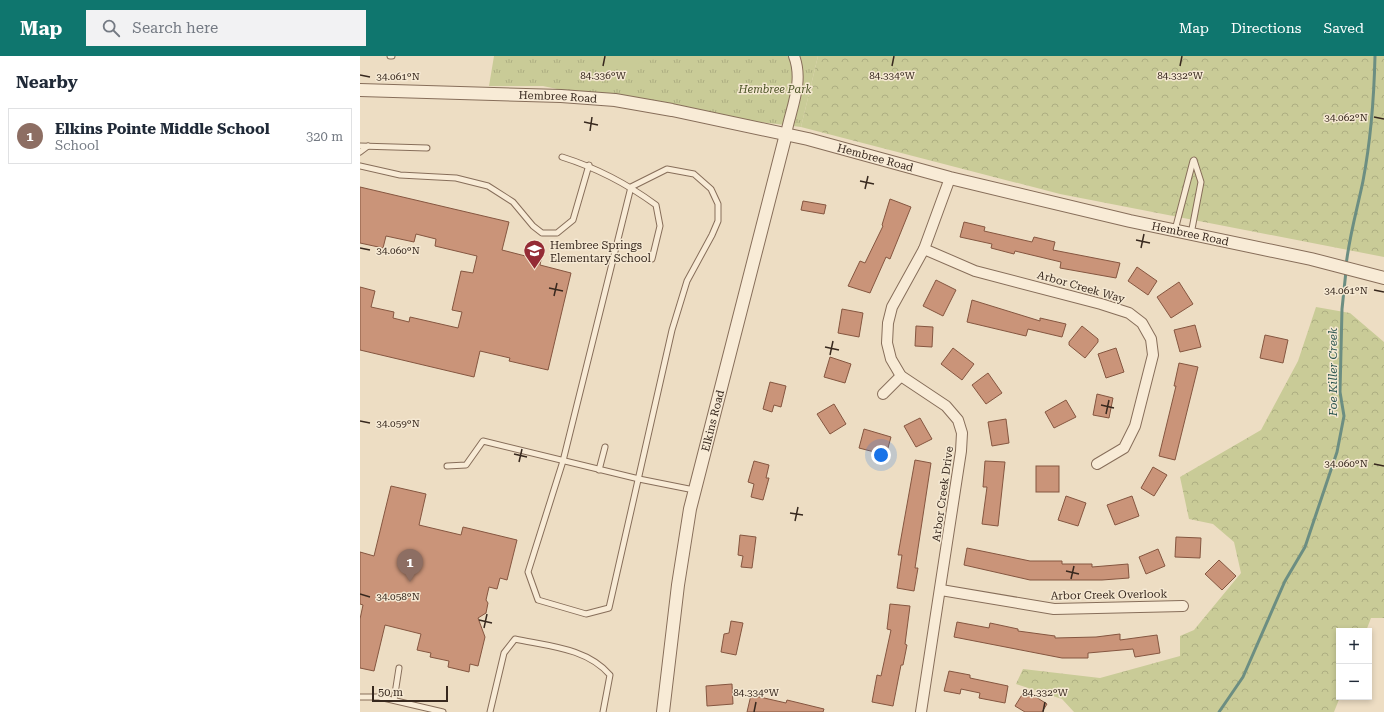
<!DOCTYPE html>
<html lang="en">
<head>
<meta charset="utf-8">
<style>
	:root { --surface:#fff; --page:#f2f2f3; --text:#1f2937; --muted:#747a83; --line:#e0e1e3; --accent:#0f766e }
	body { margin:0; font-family:"Roboto Serif",serif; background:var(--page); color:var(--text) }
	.controls { position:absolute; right:12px; bottom:12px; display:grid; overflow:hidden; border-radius:0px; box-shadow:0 2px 6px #0003 }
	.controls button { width:36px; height:36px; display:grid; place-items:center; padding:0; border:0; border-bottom:1px solid var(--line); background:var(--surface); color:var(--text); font:20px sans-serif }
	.scale { position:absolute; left:12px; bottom:10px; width:76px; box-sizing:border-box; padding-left:4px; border:2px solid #37281e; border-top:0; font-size:11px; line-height:14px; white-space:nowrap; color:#37281e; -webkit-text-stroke:3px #f5e8d2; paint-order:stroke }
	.you { position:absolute; left:521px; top:399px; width:14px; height:14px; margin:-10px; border:3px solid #fff; border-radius:50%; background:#1a73e8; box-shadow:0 0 0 6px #1a73e833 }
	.badge { display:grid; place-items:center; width:26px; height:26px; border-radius:50%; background:var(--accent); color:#fff; font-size:13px; font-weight:700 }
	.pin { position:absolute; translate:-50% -33px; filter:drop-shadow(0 1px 2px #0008) }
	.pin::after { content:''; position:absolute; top:21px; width:14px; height:12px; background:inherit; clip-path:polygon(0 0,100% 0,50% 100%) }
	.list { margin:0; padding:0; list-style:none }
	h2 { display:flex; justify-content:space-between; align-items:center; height:52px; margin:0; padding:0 16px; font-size:17px }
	h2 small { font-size:13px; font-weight:400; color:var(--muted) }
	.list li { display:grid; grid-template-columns:26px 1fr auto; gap:12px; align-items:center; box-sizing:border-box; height:56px; margin:0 8px 8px; padding:0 8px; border:1px solid var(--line); border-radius:0px }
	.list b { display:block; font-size:15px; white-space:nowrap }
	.list p { margin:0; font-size:13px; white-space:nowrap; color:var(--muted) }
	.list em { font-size:13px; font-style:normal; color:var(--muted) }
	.icon { flex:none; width:22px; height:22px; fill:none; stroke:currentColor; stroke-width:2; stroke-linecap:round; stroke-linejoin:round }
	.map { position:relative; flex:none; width:1024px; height:656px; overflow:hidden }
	header { display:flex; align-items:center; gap:24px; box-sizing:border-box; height:56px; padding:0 20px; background:var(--accent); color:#fff }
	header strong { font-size:19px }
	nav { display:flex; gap:22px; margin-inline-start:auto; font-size:14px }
	.search { width:280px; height:36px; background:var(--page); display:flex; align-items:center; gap:10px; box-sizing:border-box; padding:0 14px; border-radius:0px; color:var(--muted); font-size:15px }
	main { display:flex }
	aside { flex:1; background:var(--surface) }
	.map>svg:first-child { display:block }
	.grass { fill:url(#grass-tufts) }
	.forest { fill:url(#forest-crowns) }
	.pitch { fill:#c9cb97 }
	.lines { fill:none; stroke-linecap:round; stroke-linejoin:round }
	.stream { stroke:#6c8e82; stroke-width:3 }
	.building { fill:#ca9479; stroke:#855640 }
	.service-casing { stroke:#876e5a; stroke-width:7 }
	.minor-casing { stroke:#876e5a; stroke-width:12 }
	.tertiary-casing { stroke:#876e5a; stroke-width:14 }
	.service { stroke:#f8ebd6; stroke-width:5 }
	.minor { stroke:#f8ebd6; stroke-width:10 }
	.tertiary { stroke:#f8ebd6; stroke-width:12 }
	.ticks { fill:none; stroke:#37281e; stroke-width:1.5 }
	.labels { text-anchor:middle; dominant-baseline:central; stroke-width:3; stroke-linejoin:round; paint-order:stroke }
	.park-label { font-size:11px; font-style:italic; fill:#4b5325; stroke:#f5e8d2 }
	.street-label { font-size:11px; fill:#37281e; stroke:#f5e8d2 }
	.poi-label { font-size:11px; fill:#37281e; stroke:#f5e8d2; text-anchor:start }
	.water-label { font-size:12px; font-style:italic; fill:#2d5650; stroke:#f5e8d2 }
	.ticks-label { font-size:10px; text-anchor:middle; fill:#37281e; stroke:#f5e8d2; stroke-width:3; stroke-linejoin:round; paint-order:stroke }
</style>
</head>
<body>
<header>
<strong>Map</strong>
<div class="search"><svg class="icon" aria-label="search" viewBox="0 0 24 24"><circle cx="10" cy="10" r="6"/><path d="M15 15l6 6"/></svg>Search here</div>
<nav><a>Map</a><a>Directions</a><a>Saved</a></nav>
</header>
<main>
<aside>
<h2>Nearby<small></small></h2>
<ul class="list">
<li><span class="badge" style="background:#8d6e63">1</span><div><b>Elkins Pointe Middle School</b><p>School</p></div><em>320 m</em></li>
</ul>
</aside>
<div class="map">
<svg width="1024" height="656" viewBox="0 0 1024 656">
	<defs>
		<pattern id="grass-tufts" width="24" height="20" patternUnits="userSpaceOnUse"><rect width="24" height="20" fill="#c9cb97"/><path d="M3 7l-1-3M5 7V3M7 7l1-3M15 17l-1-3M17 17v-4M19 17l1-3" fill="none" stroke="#adae82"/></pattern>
		<pattern id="forest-crowns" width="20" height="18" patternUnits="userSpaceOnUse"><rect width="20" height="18" fill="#c9cb97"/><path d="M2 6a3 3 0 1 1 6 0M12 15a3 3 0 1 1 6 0" fill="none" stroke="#adae82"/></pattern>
	</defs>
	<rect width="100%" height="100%" fill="#edddc3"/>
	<!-- grass -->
	<path class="grass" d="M134,0H458L441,71L281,51L183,30H129Z"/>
	<!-- forest -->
	<g class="forest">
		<path d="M458,0H1024V201L700,138L441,71Z"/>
		<path d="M956,251L990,257L1024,286V562H1011L1006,575H979L980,641L974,656H714L702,643L656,628L663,613L740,622L820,600V580L834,574L881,517L874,486L853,468L829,463L820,421L901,374L938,305Z"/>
	</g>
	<!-- pitch -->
	<path class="pitch" d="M218,0H308L275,8H245Z"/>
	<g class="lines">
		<!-- stream -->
		<g class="stream">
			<path d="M986,210C989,181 997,154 1003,125C1011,83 1014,43 1015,0"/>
			<path d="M859,656L883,621L925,525L945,491L977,396L984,360L980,336L982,253L986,215"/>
		</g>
	</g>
	<!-- building -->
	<g class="building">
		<path d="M0,131L149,166L142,194L181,204L180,209L211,217L188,314L149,305L150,302L120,295L114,321L0,294V231L15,235L11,251L34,256L33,262L49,266L50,261L98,272L102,256L92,254L101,215L113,217L117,200L75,190L76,183L56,178L54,186L26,180L23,192L0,187Z"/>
		<path d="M530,143L551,151L530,203L526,201L510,237L488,230L500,205L505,207L523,170L522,169Z"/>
		<path d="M443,145L466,149L464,158L441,154Z"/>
		<path d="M604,166L625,171L624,175L672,186L674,181L695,186L693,194L760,207L756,222L700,212L701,206L655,195L654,198L631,192L632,188L600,181Z"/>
		<path d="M777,211L797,225L788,239L768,225Z"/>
		<path d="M576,224L596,234L583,260L563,250Z"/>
		<path d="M819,226L833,248L811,262L797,241Z"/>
		<path d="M612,244L680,265V262L706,268L702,281L668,273L666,280L607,266Z"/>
		<path d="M482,253L503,257L499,281L478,277Z"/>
		<path d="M835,269L841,291L820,296L814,274Z"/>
		<path d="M556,270L573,271L572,291L555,290Z"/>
		<path d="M722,270L738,283V286L725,302L709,289V286Z"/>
		<path d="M905,279L928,284L923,307L900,302Z"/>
		<path d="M593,292L614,308L602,324L581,308Z"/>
		<path d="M756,292L764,316L746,322L738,298Z"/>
		<path d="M470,301L491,308L485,327L464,321Z"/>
		<path d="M819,307L838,311L815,404L799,400L816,330H814Z"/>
		<path d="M628,317L642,337L626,348L612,329Z"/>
		<path d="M410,326L426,330L421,351L414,349L412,356L403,353Z"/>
		<path d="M737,338L753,342L749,362L733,359Z"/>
		<path d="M706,344L716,361L694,372L685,356Z"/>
		<path d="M474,348L486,368L470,378L457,358Z"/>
		<path d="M560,362L572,383L556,391L544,370Z"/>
		<path d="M646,363L649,387L632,390L628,366Z"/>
		<path d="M504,373L531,381L526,399L499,392Z"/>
		<path d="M555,404L571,407L555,512H558L554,535L537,532L542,499H538Z"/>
		<path d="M394,405L409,409L406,422H409L403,444L391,441L394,428L388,426Z"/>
		<path d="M625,405L645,406L638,470L622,468L627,431H623Z"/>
		<rect x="676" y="410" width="23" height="26"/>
		<path d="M793,411L807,419L794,440L781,432Z"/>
		<path d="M31,430L66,438L59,469L101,479L103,471L157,484L147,524L140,522L137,533L129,531L126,544L128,547L126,557L118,562L125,581L118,610L110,608L109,616L88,611L89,605L70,601L71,597L57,594L61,578L25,569L14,615L0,612V563L3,549L0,548V496L14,500Z"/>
		<path d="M706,440L726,447L718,470L698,464Z"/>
		<path d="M772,440L779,460L755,469L747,449Z"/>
		<path d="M380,479L396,481L392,512L381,511L383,500L378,499Z"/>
		<path d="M816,481L841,482L840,502L815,501Z"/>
		<path d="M607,492L670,505H702V508H732V511L768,508L769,522L742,524H670L604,509Z"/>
		<path d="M798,493L805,510L786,518L779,501Z"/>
		<path d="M859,504L876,520L862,534L845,518Z"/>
		<path d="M530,548L550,550L545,588L547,589L543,609H541L533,650L512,646L517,619L521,620L531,574L527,573Z"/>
		<path d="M371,565L383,567L376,599L361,596L364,578L369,577Z"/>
		<path d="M597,566L629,572L630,567L658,573V575L695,580V582L736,581L760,578V584L797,579L800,597L775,601L773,593L728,597V602H702L594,581Z"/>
		<path d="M589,615L610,619V622L648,630L645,647L619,642L620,637L601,633L600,638L584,635Z"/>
		<path d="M372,628L373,648L347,650L346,630Z"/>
		<path d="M665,634L687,648L682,656H665L655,650Z"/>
		<path d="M391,639L426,647L427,644L464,653L463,656H387Z"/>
	</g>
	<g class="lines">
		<defs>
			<g id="service">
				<path d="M30,0H32"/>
				<path d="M0,90L67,92"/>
				<path d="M0,96L8,90"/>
				<path d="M202,101C237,112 266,127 296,149L300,170L292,203"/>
				<path d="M0,110L40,119L96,122L128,130L153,146L173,170L182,177H197L213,164L229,109"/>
				<path d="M307,113L334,118L351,133L358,148V165L352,179L327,225L312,274L249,552L226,558L178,544L168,516L203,405L271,131Z"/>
				<path d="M815,174L833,105"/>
				<path d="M831,178L841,126L834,104"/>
				<path d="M87,410L106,409L123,385L279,423L334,434"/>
				<path d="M239,414L245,391"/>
				<path d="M0,641H19L83,656"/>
				<path d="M34,644L39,612"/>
				<path d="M130,656L144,597L155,583C188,590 227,592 250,619L243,656"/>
			</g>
			<g id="minor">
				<path d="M426,78C431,52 444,26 434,0"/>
				<path d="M564,193L615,215L741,248L769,257L782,267L791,283L793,299L775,370L764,392L737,408"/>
				<path d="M523,338L541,320"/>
				<path d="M581,534L694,553L823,550"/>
				<path d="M561,656L601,395L602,377L598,364L586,350L541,320L531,303L527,287L528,267L532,251L564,193L590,122"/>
			</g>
			<g id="tertiary">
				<path id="s1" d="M0,34L201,40L255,44L312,54L448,83L590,122L770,165L951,203L1024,222"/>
				<path id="s2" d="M303,656L318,529L330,453L426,78"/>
			</g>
		</defs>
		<!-- service casing -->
		<use href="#service" class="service-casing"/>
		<!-- minor casing -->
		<use href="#minor" class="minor-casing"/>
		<!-- tertiary casing -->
		<use href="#tertiary" class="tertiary-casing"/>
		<!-- service -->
		<use href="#service" class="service"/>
		<!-- minor -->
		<use href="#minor" class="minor"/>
		<!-- tertiary -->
		<use href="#tertiary" class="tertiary"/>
	</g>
	<!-- ticks -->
	<path class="ticks" d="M243,10L245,0M532,10L534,0M820,10L822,0M0,19L10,21M1014,61L1024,63M224,66L238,69M230,75L232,61M500,125L514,128M505,133L508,120M776,184L790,187M0,192L10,194M781,192L784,178M189,232L203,235M1014,234L1024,236M194,240L197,227M465,291L479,294M470,299L473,285M741,349L754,352M746,358L749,344M0,365L10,367M154,398L167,401M159,406L162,393M1014,408L1024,410M430,457L443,459M435,465L438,451M706,515L719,518M711,523L714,510M0,538L10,541M119,564L132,567M124,572L127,558M394,656L396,646M683,656L685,646"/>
	<!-- icons -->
	<defs>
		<symbol id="school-pin" viewBox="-11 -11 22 30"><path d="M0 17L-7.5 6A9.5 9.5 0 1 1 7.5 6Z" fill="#942b35" stroke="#f5e8d2"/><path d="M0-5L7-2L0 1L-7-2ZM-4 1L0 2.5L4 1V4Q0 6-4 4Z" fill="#fff"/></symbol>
	</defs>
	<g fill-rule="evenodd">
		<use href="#school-pin" x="162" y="182" width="25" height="34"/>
	</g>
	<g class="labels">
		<!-- park labels -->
		<g class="park-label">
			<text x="415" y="33">Hembree Park</text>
		</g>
		<!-- street labels -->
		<g class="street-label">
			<text stroke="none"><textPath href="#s1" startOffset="198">Hembree Road</textPath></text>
			<text stroke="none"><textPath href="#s1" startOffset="522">Hembree Road</textPath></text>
			<text stroke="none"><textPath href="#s1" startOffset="846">Hembree Road</textPath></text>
			<text transform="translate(721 231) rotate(16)">Arbor Creek Way</text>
			<text stroke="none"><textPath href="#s2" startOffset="296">Elkins Road</textPath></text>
			<text transform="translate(583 438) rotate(-82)">Arbor Creek Drive</text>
			<text transform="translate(749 539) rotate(-1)">Arbor Creek Overlook</text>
		</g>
		<!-- poi labels -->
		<g class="poi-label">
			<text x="190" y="189">Hembree Springs<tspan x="190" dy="13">Elementary School</tspan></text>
		</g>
		<!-- water labels -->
		<g class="water-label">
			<text transform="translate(973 316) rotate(-90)">Foe Killer Creek</text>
		</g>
	</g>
	<g class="ticks-label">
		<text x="243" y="23">84.336°W</text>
		<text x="532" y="23">84.334°W</text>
		<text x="820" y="23">84.332°W</text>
		<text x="38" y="24">34.061°N</text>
		<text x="986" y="65">34.062°N</text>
		<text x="38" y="198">34.060°N</text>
		<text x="986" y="238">34.061°N</text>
		<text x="38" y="371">34.059°N</text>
		<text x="986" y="411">34.060°N</text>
		<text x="38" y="544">34.058°N</text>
		<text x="396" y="640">84.334°W</text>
		<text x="685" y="640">84.332°W</text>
	</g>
</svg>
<div class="controls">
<button>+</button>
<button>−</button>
</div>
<div class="scale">50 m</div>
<div class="you"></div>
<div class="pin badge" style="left:50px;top:526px;background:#8d6e63">1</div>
</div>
</main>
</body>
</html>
